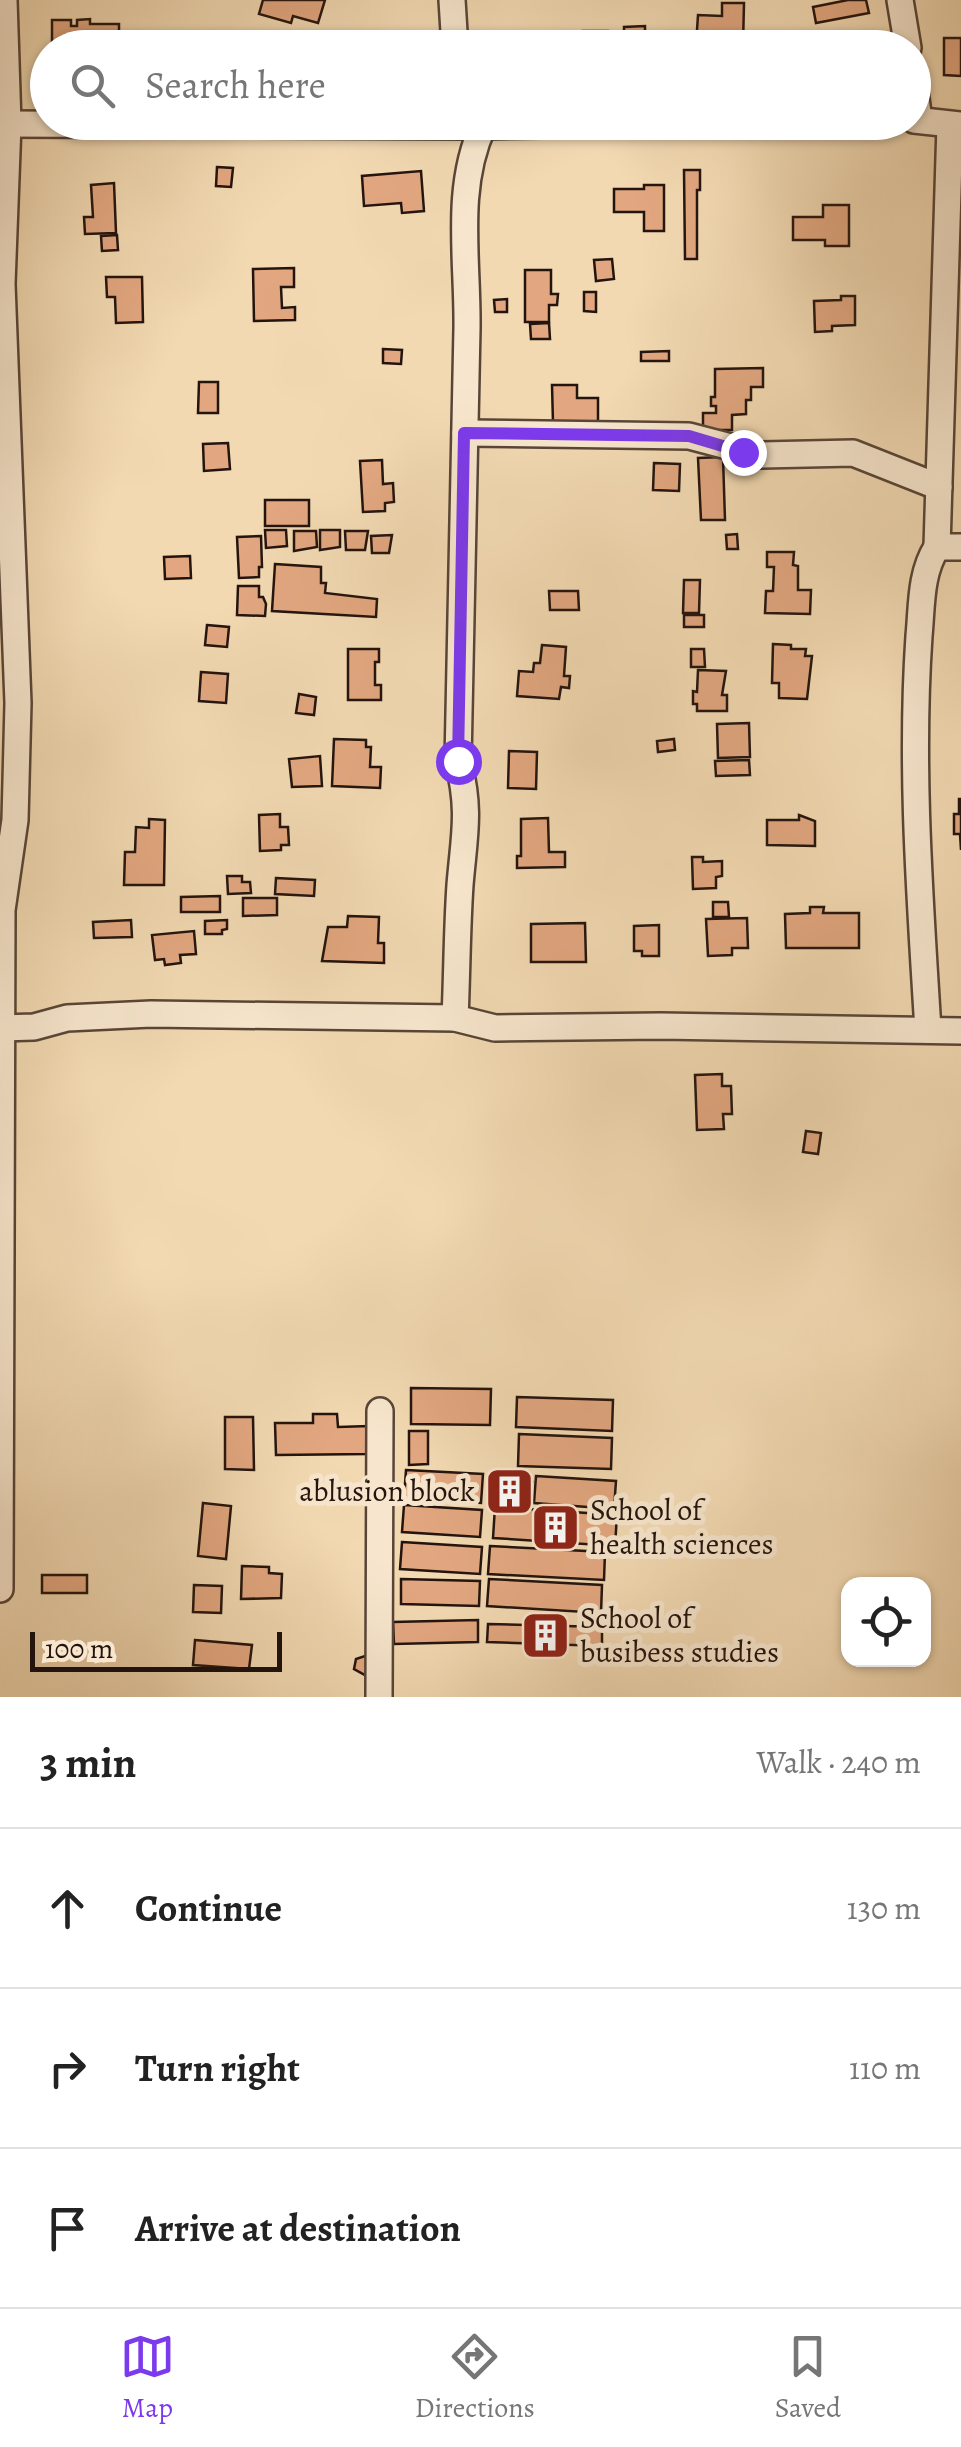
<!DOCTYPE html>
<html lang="en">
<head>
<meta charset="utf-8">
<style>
	:root { --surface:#fff; --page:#f6f6f6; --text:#222; --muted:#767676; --line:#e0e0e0; --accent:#7c3aed }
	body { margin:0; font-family:Alegreya,serif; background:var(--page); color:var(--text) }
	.controls { position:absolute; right:30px; bottom:30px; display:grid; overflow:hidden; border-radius:20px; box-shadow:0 2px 8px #0004 }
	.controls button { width:90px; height:90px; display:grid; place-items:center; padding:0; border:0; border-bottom:2px solid var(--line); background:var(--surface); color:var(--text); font:50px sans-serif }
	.scale { position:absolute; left:30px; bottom:25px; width:252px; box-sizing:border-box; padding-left:10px; border:5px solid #24140e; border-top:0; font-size:28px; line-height:35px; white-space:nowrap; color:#24140e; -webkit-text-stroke:8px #f7e6cd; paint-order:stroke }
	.stop { position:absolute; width:30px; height:30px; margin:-22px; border:8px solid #7c3aed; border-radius:50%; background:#fff }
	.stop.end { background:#7c3aed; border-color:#fff; box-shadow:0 2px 10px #0008 }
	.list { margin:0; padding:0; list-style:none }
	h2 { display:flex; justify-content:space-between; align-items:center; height:130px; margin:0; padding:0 40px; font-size:42px }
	h2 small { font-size:32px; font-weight:400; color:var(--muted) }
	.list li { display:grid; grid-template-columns:65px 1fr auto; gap:30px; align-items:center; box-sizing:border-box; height:160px; padding:0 40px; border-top:2px solid var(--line) }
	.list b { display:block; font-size:38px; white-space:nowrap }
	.list em { font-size:32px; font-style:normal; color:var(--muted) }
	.icon { flex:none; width:55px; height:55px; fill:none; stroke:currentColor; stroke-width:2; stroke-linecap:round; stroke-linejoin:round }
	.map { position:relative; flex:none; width:961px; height:1697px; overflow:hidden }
	.search { position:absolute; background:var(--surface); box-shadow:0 2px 8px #0004; left:30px; right:30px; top:30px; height:110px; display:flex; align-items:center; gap:25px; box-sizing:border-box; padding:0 35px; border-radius:55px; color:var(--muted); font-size:38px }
	.sheet { height:610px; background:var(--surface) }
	nav { display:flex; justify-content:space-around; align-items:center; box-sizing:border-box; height:140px; border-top:2px solid var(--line); background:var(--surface); font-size:28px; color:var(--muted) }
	nav a { display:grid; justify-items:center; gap:5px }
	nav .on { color:var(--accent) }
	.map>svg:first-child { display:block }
	.building { fill:#e2a780; stroke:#24140e; stroke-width:2.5 }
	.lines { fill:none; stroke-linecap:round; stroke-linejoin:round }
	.minor-casing { stroke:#584537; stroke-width:30 }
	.minor { stroke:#f7e6cd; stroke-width:25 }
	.route { stroke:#7c3aed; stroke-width:12 }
	.labels { text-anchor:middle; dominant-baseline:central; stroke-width:10; stroke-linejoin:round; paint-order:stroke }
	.poi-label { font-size:30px; fill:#24140e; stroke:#f7e6cd; text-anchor:start }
</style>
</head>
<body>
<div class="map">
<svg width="961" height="1697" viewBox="0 0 961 1697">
	<rect width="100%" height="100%" fill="#f2d9b2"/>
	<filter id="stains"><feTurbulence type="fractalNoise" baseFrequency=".002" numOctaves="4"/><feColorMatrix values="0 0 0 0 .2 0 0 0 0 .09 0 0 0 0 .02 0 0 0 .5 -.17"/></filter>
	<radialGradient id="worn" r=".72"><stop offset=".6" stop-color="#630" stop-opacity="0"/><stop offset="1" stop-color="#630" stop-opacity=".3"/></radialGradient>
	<!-- building -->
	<g class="building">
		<path d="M263,0H325L318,23L293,16L291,23L259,14Z"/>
		<path d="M848,0H866L869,13L816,23L813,7Z"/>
		<path d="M722,3H744L743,45L718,43V48H700L696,45L698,15L722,16Z"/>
		<path d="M90,19V24H119V45L52,48V20H71V26H77V20Z"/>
		<path d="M645,26V39H660V48H563V39L583,38V31H608V38H624V27Z"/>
		<path d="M944,38H961V76L944,75Z"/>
		<path d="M217,167L233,168L231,187L216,186Z"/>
		<path d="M684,170H700V190H697V259H685Z"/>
		<path d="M421,171L424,211L402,213L401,203L364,206L362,176Z"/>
		<path d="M114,183L116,233L85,234L84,217H93L91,185Z"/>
		<path d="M644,185H664V231H644V212H614V189H644Z"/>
		<path d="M823,205H849V246H825V240H793V217H823Z"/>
		<path d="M117,235L118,250L102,251L101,236Z"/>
		<path d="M612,259L614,279L596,281L594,260Z"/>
		<path d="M294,268V287H281L282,308L295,307V320L254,321L253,269Z"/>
		<path d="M525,270H551V294H558L557,305H549V322H525Z"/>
		<path d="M106,277H142L143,322L116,323L115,297H107Z"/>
		<path d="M584,292H596V312L584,311Z"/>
		<path d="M841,296H855V325L832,326V331L815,332L814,301L841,300Z"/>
		<path d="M507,299V312H495L494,300Z"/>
		<path d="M549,323L550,339H531L530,324Z"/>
		<path d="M383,349L402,350L401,364L383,363Z"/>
		<path d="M669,351V361H641V352Z"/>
		<path d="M763,368V387H751V400H746V414L732,415V430H703V413H716V406H711V397H715V369Z"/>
		<path d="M199,382H218V413H198Z"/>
		<path d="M552,385H577V398H598V423H553Z"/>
		<path d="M228,443L230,469L204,471L203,444Z"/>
		<path d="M723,457L725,520H701L698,458Z"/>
		<path d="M382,460L383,484L393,483L394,502L385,503V511L363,512L360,461Z"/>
		<path d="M654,463L680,464L679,491L653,490Z"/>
		<rect x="265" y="500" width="44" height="26"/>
		<path d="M265,530H286L287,546L266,548Z"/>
		<path d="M320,530H340V547L320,550Z"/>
		<path d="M294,531H316L317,547L294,551Z"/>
		<path d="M345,531H368L365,550H346Z"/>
		<path d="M737,534L738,549H727L726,535Z"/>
		<path d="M392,535L389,553H372L371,536Z"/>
		<path d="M261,536L262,567H259V577L239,578L237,537Z"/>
		<path d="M767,552H794L793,565L798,566V590H811L810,614L765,613L766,591H773L774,567H767Z"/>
		<path d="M190,556L191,578L165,579L164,557Z"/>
		<path d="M275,564L321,567V583H326L325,593L377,599L376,617L272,611Z"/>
		<path d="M684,580H700L699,613H683Z"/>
		<path d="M238,586H259V597H263L266,604L265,616L237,615Z"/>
		<path d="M549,591H578L579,610H550Z"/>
		<rect x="684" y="615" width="20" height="12"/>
		<path d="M207,625L229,627L227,647L205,645Z"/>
		<path d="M773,644L791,645V649H806L805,656H812L807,699L779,698V683H772Z"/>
		<path d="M542,645L566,647L564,676H570L569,688L561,687L559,699L517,696L519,671L533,672L534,663H540Z"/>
		<path d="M348,649H379V662H375V685H381V700H348Z"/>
		<path d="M691,649H704L705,667H691Z"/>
		<path d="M698,670L726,671L722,695H727V711H697V704H693V691L697,692Z"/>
		<path d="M201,672L228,674L226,703L199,701Z"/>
		<path d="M299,694L316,697L314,715L296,713Z"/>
		<path d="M749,723L750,757L718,758L717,724Z"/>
		<path d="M334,739L366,740V747H371L370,767H381L380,788L332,786Z"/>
		<path d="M674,739L675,750L658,752L657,741Z"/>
		<path d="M509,751L537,752L536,789L508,788Z"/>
		<path d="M320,756L322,786L292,787L289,759Z"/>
		<path d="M749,760L750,775L716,776L715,761Z"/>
		<path d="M959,799H961V850L960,834H954V814H959Z"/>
		<path d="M280,814V827H288L289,845H281V850L260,851L259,815Z"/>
		<path d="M799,815L815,821V846L767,845V820H799Z"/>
		<path d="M548,818L549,852H565V867L517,868V856H521V819Z"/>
		<path d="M149,819L165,820L164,885H124L125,852H135L136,827L149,828Z"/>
		<path d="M692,857H703V862L722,861V876L716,877V888L693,889Z"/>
		<path d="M227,876H242V882H250L251,893L228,894Z"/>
		<path d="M276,878L315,880L314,896L275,894Z"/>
		<path d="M220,896V912H181V897Z"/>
		<path d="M243,898H277V915L243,916Z"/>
		<path d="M713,902H728L729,917H713Z"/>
		<path d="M810,907H824L823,913H859V948H786L785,914L810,913Z"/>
		<path d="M348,916L379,917L378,943H384V963L322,961L328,927H347Z"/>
		<path d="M747,918L748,948H732V955L708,956L706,919Z"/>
		<path d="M131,920L132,937L94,938L93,922Z"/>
		<path d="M227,920V929L222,930V934H205V921Z"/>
		<path d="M585,923L586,962H531V924Z"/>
		<path d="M659,925V956H642V951H634V926Z"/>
		<path d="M194,931L196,954L180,955L181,963L165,965L164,959L155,960L152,935Z"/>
		<path d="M722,1074V1086H731L732,1114H723L724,1129L697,1130L695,1075Z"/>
		<path d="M806,1131L821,1133L818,1154L803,1152Z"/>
		<path d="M411,1388L491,1389L490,1425L411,1424Z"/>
		<path d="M517,1397L613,1400L612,1431L516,1427Z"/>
		<path d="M313,1414H337L338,1427L369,1426V1454L276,1455L275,1423H313Z"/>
		<path d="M225,1417H253L254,1470L225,1469Z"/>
		<path d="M409,1431H428V1464L409,1465Z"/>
		<path d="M519,1434L612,1438L611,1469L518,1466Z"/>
		<path d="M406,1470L483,1474L481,1503L404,1498Z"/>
		<path d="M536,1476L616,1481L614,1509L534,1503Z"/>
		<path d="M491,1479L532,1482L529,1504L489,1500Z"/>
		<path d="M203,1503L231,1506L226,1559L198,1556Z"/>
		<path d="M404,1505L482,1510L480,1537L402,1532Z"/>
		<path d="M495,1507L617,1515L615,1546L493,1538Z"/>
		<path d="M402,1542L482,1547L480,1574L400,1569Z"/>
		<path d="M490,1546L605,1552L604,1580L488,1574Z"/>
		<path d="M242,1566L269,1567V1573L282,1574L281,1598L241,1599Z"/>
		<rect x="42" y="1575" width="45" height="18"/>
		<path d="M401,1579L480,1581L479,1606L401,1604Z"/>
		<path d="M489,1579L602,1585L601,1613L487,1606Z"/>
		<path d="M194,1585L222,1586L221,1613L193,1612Z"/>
		<path d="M478,1620V1642L394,1644L393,1622Z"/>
		<path d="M488,1624L602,1627V1646L487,1642Z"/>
		<path d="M195,1640L252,1645L249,1669L193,1665Z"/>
		<path d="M368,1655L372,1665L365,1675L354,1669L356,1659Z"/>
	</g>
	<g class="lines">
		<defs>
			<g id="minor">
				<path d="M452,0L455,48"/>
				<path d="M900,0L908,48"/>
				<path d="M914,84L919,120"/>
				<path d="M914,120L961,125"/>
				<path d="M0,124L483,126L749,122"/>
				<path d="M950,125L937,547H961"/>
				<path d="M465,433L689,436L761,455L853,453L939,487"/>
				<path d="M455,1018C457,974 457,929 460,885C464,836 471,811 458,761C461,617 464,472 467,328C468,260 454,189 483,126"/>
				<path d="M1,1028L34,1027L67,1018L151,1014L455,1018L495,1028L661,1026L961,1031"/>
				<path d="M928,1030C920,899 910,767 919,636C922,605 920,574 937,547"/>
				<path d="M0,1589L2,910L15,820L18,703L2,284L8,124L4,0"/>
				<path d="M379,1697L380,1411V1419"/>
			</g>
		</defs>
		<!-- minor casing -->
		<use href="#minor" class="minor-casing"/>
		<!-- minor -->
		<use href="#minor" class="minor"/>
	</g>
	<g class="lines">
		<!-- route -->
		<path class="route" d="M458,761L464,433L689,436L743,452"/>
	</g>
	<!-- icons -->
	<defs>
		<symbol id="building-square" viewBox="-11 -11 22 22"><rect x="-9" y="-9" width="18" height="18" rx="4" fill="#8f2418" stroke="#f7e6cd"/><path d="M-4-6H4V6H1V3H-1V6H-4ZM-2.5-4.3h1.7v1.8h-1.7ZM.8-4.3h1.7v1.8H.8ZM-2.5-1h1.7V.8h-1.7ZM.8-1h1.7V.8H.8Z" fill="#fff"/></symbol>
	</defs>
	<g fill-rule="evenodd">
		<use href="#building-square" x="482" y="1464" width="55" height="55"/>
		<use href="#building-square" x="528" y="1500" width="55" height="55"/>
		<use href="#building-square" x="518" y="1608" width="55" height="55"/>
	</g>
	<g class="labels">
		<!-- poi labels -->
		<g class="poi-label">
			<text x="475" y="1491" text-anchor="end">ablusion block</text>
			<text x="590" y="1510">School of<tspan x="590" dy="34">health sciences</tspan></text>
			<text x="580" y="1618">School of<tspan x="580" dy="34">busibess studies</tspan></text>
		</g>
	</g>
	<rect width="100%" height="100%" filter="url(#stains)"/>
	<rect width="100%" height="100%" fill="url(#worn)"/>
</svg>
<div class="controls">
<button><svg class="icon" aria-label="locate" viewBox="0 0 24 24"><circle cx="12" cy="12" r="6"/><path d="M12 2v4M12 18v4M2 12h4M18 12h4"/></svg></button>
</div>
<div class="scale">100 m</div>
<div class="stop" style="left:458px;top:761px"></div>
<div class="stop end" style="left:743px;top:452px"></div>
<div class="search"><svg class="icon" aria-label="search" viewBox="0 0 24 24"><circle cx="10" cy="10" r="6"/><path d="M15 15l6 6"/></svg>Search here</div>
</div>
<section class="sheet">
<h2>3 min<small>Walk · 240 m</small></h2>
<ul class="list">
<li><svg class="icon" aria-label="ahead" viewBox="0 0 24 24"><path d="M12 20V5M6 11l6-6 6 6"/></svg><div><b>Continue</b></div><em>130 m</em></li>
<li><svg class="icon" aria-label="right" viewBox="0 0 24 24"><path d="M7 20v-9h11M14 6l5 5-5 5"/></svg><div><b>Turn right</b></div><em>110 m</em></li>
<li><svg class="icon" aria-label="arrive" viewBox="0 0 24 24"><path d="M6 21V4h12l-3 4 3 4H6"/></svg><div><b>Arrive at destination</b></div></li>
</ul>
</section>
<nav>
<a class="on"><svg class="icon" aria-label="map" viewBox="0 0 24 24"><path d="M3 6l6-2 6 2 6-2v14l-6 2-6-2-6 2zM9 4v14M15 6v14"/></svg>Map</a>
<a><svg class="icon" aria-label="directions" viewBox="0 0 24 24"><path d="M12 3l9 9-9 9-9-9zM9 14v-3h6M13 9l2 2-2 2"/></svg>Directions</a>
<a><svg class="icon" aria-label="saved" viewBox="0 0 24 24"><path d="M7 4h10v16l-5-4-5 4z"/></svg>Saved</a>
</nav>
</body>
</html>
